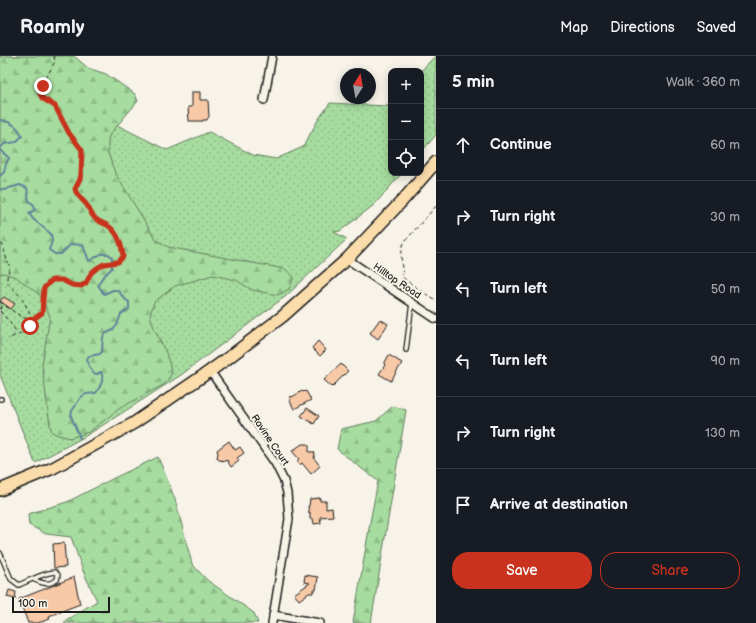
<!DOCTYPE html>
<html lang="en">
<head>
<meta charset="utf-8">
<style>
	:root { --surface:#171b24; --page:#242831; --text:#f1f3f6; --muted:#9ea1a6; --line:#363941; --accent:#c8321e }
	body { margin:0; font-family:"Balsamiq Sans",sans-serif; background:var(--page); color:var(--text) }
	.controls { position:absolute; right:12px; top:12px; display:grid; overflow:hidden; border-radius:8px; box-shadow:0 2px 10px #0003 }
	.controls button { width:36px; height:36px; display:grid; place-items:center; padding:0; border:0; border-bottom:1px solid var(--line); background:var(--surface); color:var(--text); font:20px sans-serif }
	.compass { position:absolute; left:340px; top:12px; width:36px; height:36px; border-radius:50%; background:var(--surface); box-shadow:0 2px 10px #0003; rotate:11deg }
	.scale { position:absolute; left:12px; bottom:10px; width:98px; box-sizing:border-box; padding-left:4px; border:2px solid #1c1c1c; border-top:0; font-size:11px; line-height:14px; white-space:nowrap; color:#1c1c1c; -webkit-text-stroke:3px #f7f3e8; paint-order:stroke }
	.stop { position:absolute; width:12px; height:12px; margin:-9px; border:3px solid #c8321e; border-radius:50%; background:#fff }
	.stop.end { background:#c8321e; border-color:#fff; box-shadow:0 1px 4px #0008 }
	.list { margin:0; padding:0; list-style:none }
	h2 { display:flex; justify-content:space-between; align-items:center; height:52px; margin:0; padding:0 16px; font-size:17px }
	h2 small { font-size:13px; font-weight:400; color:var(--muted) }
	.list li { display:grid; grid-template-columns:26px 1fr auto; gap:12px; align-items:center; box-sizing:border-box; height:72px; padding:0 16px; border-top:1px solid var(--line) }
	.list b { display:block; font-size:15px; white-space:nowrap }
	.list em { font-size:13px; font-style:normal; color:var(--muted) }
	.actions { display:flex; gap:8px; padding:12px 16px }
	.actions a { flex:1; padding:9px 0; border:1px solid var(--accent); border-radius:16px; text-align:center; font-size:14px; color:var(--accent) }
	.actions .main { background:var(--accent); color:#fff }
	.icon { flex:none; width:22px; height:22px; fill:none; stroke:currentColor; stroke-width:2; stroke-linecap:round; stroke-linejoin:round }
	.map { position:relative; flex:none; width:436px; height:567px; overflow:hidden }
	header { display:flex; align-items:center; gap:24px; box-sizing:border-box; height:56px; padding:0 20px; background:var(--surface); border-bottom:1px solid var(--line) }
	header strong { font-size:19px }
	nav { display:flex; gap:22px; margin-inline-start:auto; font-size:14px }
	main { display:flex }
	aside { flex:1; background:var(--surface) }
	.map>svg:first-child { display:block }
	.grass { fill:url(#grass-dots); stroke:#617c5e }
	.forest { fill:url(#forest-firs); stroke:#617c5e }
	.lines { fill:none; stroke-linecap:round; stroke-linejoin:round }
	.stream { stroke:#62839a; stroke-width:2 }
	.building { fill:#f8c9a7; stroke:#1c1c1c }
	.lane-casing { stroke:#1c1c1c; stroke-width:6 }
	.street-casing { stroke:#1c1c1c; stroke-width:10 }
	.primary-casing { stroke:#1c1c1c; stroke-width:14 }
	.path { stroke:#1c1c1c; stroke-width:1; stroke-dasharray:4 3; stroke-linecap:butt }
	.lane { stroke:#f7f3e8; stroke-width:3.5 }
	.street { stroke:#f7f3e8; stroke-width:7 }
	.primary { stroke:#fbddab; stroke-width:11 }
	.route { stroke:#c8321e; stroke-width:5 }
	.labels { text-anchor:middle; dominant-baseline:central; stroke-width:4; stroke-linejoin:round; paint-order:stroke }
	.street-label { font-size:10px; fill:#1c1c1c; stroke:#f7f3e8 }
</style>
</head>
<body>
<header>
<strong>Roamly</strong>
<nav><a>Map</a><a>Directions</a><a>Saved</a></nav>
</header>
<main>
<div class="map">
<svg width="436" height="567" viewBox="0 0 436 567">
	<defs>
		<pattern id="grass-dots" width="8" height="8" patternUnits="userSpaceOnUse"><rect width="8" height="8" fill="#a6dc9f"/><path d="M2 2h.1M6 6h.1" fill="none" stroke="#8ebc88" stroke-width="1.8" stroke-linecap="round"/></pattern>
		<pattern id="forest-firs" width="22" height="20" patternUnits="userSpaceOnUse"><rect width="22" height="20" fill="#a6dc9f"/><path d="M5 1l3.5 6h-7zM16 11l3.5 6h-7z" fill="#8ebc88"/></pattern>
	</defs>
	<rect width="100%" height="100%" fill="#f7f3e8"/>
	<filter id="ink" filterUnits="userSpaceOnUse"><feTurbulence type="fractalNoise" baseFrequency=".025" numOctaves="2"/><feDisplacementMap in="SourceGraphic" scale="8" xChannelSelector="R" yChannelSelector="G"/><feConvolveMatrix kernelMatrix="1 2 1 2 8 2 1 2 1" color-interpolation-filters="sRGB"/></filter>
	<g filter="url(#ink)">
		<!-- grass -->
		<g class="grass">
			<path d="M0,0H74L91,56L167,94L209,76L253,99L276,103L303,91L318,64L330,47L387,50L391,47V117H402L374,149L340,175L334,176L347,183L286,240L181,319L122,357L84,381L35,407L0,319Z"/>
			<path d="M435,0H436V79L421,96V15Z"/>
		</g>
		<!-- forest -->
		<g class="forest">
			<path d="M0,0H74L88,12L106,18L135,38L138,45L110,78L108,84V97L115,117L156,184L168,191L285,213L294,221L289,233L278,239L252,234L236,224L213,219L175,230L154,246L150,259L154,272L166,297L172,317L165,328L120,352L89,376L70,382L58,379L52,376L50,370L42,309L50,260L40,239L16,221L3,217L0,218Z"/>
			<path d="M393,350L406,354L371,567H353L371,461L378,425L357,409L337,393L341,373L376,365Z"/>
			<path d="M158,401L175,443L192,508L207,524L254,557L258,567H64L66,564L97,545L83,515L71,481L46,478L29,469L28,458L67,446L112,423Z"/>
		</g>
		<g class="lines">
			<!-- stream -->
			<g class="stream">
				<path d="M0,64C10,65 19,71 22,80L16,86L4,88L0,92"/>
				<path d="M0,94L9,102L6,108L4,116L0,120"/>
				<path d="M0,133L6,134L9,132L20,129L27,132L29,145L34,149L35,154L29,157L33,163L51,178L52,185L49,194L55,198H61L71,188L83,189L89,205L101,198H109L112,202V212L102,222L98,229L104,238L113,234H117C122,238 123,243 129,246V253L121,258L117,269L113,274L105,278L103,281L102,295L100,298L89,300L87,303L89,310L93,317L97,318L101,316C105,323 100,331 96,337L86,338L81,341L72,355L71,360L80,382"/>
			</g>
		</g>
		<!-- building -->
		<g class="building">
			<path d="M192,36H200V44H208L209,61L207,63V64H203V65H189L188,51H192Z"/>
			<path d="M4,241L15,248L11,253L0,245Z"/>
			<path d="M380,263L388,268L378,283L370,277Z"/>
			<path d="M318,285L326,294L320,300L312,292Z"/>
			<path d="M389,299L402,307L391,325L379,318L385,309L384,308Z"/>
			<path d="M341,308L348,315L332,331L324,324Z"/>
			<path d="M302,335L303,336L306,335L311,344L294,353L290,345L291,340L292,341Z"/>
			<path d="M307,352L319,360L314,368L301,360Z"/>
			<path d="M229,385L235,394L240,391L244,397L237,402L239,405L231,411L227,404L226,405L219,404L217,402L218,397L217,394Z"/>
			<path d="M302,388H308L309,390V396H314L315,398L314,402L320,410L311,418L302,407L300,409L297,405L299,403L292,395Z"/>
			<path d="M320,442V445H326V453L332,452L333,460L320,461L321,467L314,468L313,463H310V456L309,457L308,450H309L310,443Z"/>
			<path d="M64,487L66,511L54,512L53,488Z"/>
			<path d="M305,519L318,521L316,534H313V537H309L299,544L294,538L310,527L304,526Z"/>
			<path d="M74,521L80,548L49,560L50,563L38,567H28L19,543L47,532Z"/>
			<path d="M9,534L16,536L15,543L7,541Z"/>
		</g>
		<g class="lines">
			<defs>
				<g id="lane">
					<path d="M406,294L412,247"/>
					<path d="M0,343H1"/>
					<path d="M0,497L11,523L19,529C28,525 46,516 55,516L58,519L57,524C47,530 42,527 33,523"/>
				</g>
				<g id="street">
					<path d="M264,44L272,0"/>
					<path d="M347,203L436,263"/>
					<path d="M210,315L275,407L284,425L287,437L289,463L272,567"/>
					<path d="M273,559L320,567"/>
				</g>
				<path id="primary" d="M0,434L53,412L134,367L210,315L228,302L283,260L347,203L403,144L436,106"/>
			</defs>
			<!-- lane casing -->
			<use href="#lane" class="lane-casing"/>
			<!-- street casing -->
			<use href="#street" class="street-casing"/>
			<!-- primary casing -->
			<use href="#primary" class="primary-casing"/>
			<!-- path -->
			<g class="path">
				<path d="M436,150L405,185C399,195 402,210 403,222L436,245"/>
				<path d="M0,188L3,189L5,198L10,212C2,230 12,229 20,240C25,247 29,255 32,263L27,274L8,283"/>
				<path d="M0,246C8,251 24,266 34,263C37,262 39,259 42,257L43,232L52,224H62L72,229L81,230L86,227L91,217L97,212L104,209L118,206L123,201C122,189 117,176 107,169C102,167 97,165 94,161C90,157 89,151 86,147C82,143 76,139 75,133L80,123L81,118L82,94L69,77L55,51L42,42L40,38V34L55,5L54,0"/>
				<path d="M0,253L4,249"/>
				<path d="M0,255L8,264L18,278"/>
			</g>
			<!-- lane -->
			<use href="#lane" class="lane"/>
			<!-- street -->
			<use href="#street" class="street"/>
			<!-- primary -->
			<use href="#primary" class="primary"/>
		</g>
	</g>
	<g class="lines" filter="url(#ink)">
		<!-- route -->
		<path class="route" d="M30,270L32,263L35,262L42,257L44,232L52,224H62L72,229L81,230L86,227L91,217L97,212L104,208L118,206L123,201C122,189 118,176 107,169C102,167 97,165 94,161C90,157 89,151 86,148C82,143 76,139 75,133L80,123L81,118L82,94L69,77L55,50L42,42L40,38V34L43,30"/>
	</g>
	<g class="labels">
		<!-- street labels -->
		<g class="street-label">
			<text transform="translate(397 225) rotate(34)">Hilltop Road</text>
			<text transform="translate(270 384) rotate(56)">Ravine Court</text>
		</g>
	</g>
</svg>
<div class="controls">
<button>+</button>
<button>−</button>
<button><svg class="icon" aria-label="locate" viewBox="0 0 24 24"><circle cx="12" cy="12" r="6"/><path d="M12 2v4M12 18v4M2 12h4M18 12h4"/></svg></button>
</div>
<svg class="compass" viewBox="-18 -18 36 36"><path d="M0-13l5 13h-10z" fill="#e53935"/><path d="M0 13l5-13h-10z" fill="#9ea1a6"/></svg>
<div class="scale">100 m</div>
<div class="stop" style="left:30px;top:270px"></div>
<div class="stop end" style="left:43px;top:30px"></div>
</div>
<aside>
<h2>5 min<small>Walk · 360 m</small></h2>
<ul class="list">
<li><svg class="icon" aria-label="ahead" viewBox="0 0 24 24"><path d="M12 20V5M6 11l6-6 6 6"/></svg><div><b>Continue</b></div><em>60 m</em></li>
<li><svg class="icon" aria-label="right" viewBox="0 0 24 24"><path d="M7 20v-9h11M14 6l5 5-5 5"/></svg><div><b>Turn right</b></div><em>30 m</em></li>
<li><svg class="icon" aria-label="left" viewBox="0 0 24 24"><path d="M17 20v-9H6M10 6l-5 5 5 5"/></svg><div><b>Turn left</b></div><em>50 m</em></li>
<li><svg class="icon" aria-label="left" viewBox="0 0 24 24"><path d="M17 20v-9H6M10 6l-5 5 5 5"/></svg><div><b>Turn left</b></div><em>90 m</em></li>
<li><svg class="icon" aria-label="right" viewBox="0 0 24 24"><path d="M7 20v-9h11M14 6l5 5-5 5"/></svg><div><b>Turn right</b></div><em>130 m</em></li>
<li><svg class="icon" aria-label="arrive" viewBox="0 0 24 24"><path d="M6 21V4h12l-3 4 3 4H6"/></svg><div><b>Arrive at destination</b></div></li>
</ul>
<div class="actions"><a class="main">Save</a><a>Share</a></div>
</aside>
</main>
</body>
</html>
